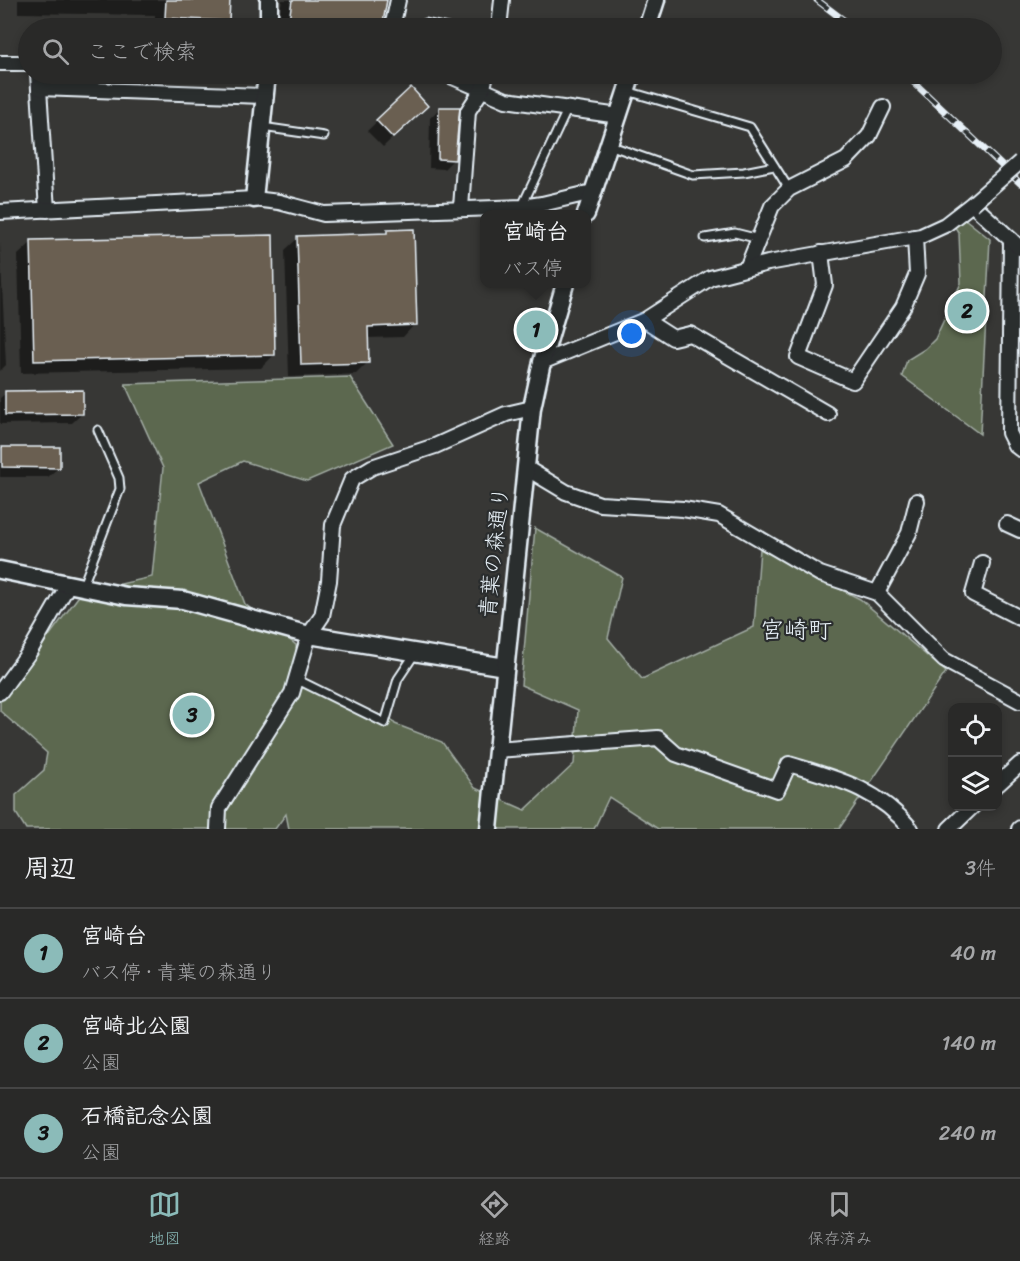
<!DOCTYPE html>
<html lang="ja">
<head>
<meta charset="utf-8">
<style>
	:root { --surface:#292928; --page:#313130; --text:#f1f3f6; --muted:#a5a6a8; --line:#454545; --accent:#8bbbb9 }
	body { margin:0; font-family:Sriracha,"Klee One",sans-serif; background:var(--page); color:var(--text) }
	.controls { position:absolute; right:18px; bottom:18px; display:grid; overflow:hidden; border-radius:12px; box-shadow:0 3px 9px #0003 }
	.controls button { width:54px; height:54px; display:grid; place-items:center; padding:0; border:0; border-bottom:2px solid var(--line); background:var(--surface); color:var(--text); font:30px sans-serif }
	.you { position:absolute; left:632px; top:334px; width:21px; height:21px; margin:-15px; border:4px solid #fff; border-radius:50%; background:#1a73e8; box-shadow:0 0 0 9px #1a73e833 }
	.badge { display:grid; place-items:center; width:39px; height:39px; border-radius:50%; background:var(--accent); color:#111; font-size:20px; font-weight:700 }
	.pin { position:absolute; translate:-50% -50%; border:3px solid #fff; box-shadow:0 2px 6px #0006 }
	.popup { position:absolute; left:480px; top:210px; width:111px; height:78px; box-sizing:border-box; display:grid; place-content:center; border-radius:12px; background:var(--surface); filter:drop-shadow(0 2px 4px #0005); font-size:20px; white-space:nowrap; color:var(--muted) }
	.popup b { font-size:22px; color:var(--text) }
	.popup::after { content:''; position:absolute; left:50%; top:100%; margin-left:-12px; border:12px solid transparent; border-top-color:var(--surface) }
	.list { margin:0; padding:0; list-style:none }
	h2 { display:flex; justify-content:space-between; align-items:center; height:78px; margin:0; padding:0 24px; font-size:26px }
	h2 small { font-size:20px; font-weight:400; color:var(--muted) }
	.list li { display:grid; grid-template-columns:39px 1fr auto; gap:18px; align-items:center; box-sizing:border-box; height:90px; padding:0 24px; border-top:2px solid var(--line) }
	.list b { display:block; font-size:22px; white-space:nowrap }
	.list p { margin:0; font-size:20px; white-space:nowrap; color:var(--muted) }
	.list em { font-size:20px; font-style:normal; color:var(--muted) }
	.icon { flex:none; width:33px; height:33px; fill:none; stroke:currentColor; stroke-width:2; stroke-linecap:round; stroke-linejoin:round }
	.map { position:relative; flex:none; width:1020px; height:829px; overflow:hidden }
	.search { position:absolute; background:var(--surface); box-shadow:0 3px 9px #0003; left:18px; right:18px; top:18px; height:66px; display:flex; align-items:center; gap:15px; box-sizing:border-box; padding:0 21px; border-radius:33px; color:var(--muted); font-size:22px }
	.sheet { height:348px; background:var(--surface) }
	nav { display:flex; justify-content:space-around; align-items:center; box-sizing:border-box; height:84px; border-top:2px solid var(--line); background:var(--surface); font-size:16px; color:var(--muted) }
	nav a { display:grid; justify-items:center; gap:3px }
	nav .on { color:var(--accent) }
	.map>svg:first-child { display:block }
	.green { fill:#5c674f; stroke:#a2aca4; stroke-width:1.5 }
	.shadow { fill:#0007 }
	.building { fill:#6a5e51; stroke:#e8f1f8; stroke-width:1.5 }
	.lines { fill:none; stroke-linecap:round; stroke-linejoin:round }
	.service-casing { stroke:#e8f1f8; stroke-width:11 }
	.minor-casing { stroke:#e8f1f8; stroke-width:18 }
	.tertiary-casing { stroke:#e8f1f8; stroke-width:21 }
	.service { stroke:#2a2d2e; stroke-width:7 }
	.minor { stroke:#2a2d2e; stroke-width:14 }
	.tertiary { stroke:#2a2d2e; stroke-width:16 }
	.rail-casing { stroke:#e8f1f8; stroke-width:7 }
	.rail { stroke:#2a2d2e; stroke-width:4.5; stroke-dasharray:14; stroke-linecap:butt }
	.minor-bridge-casing { stroke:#e8f1f8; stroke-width:18; stroke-linecap:butt }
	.minor-bridge { stroke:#2a2d2e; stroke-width:14 }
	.labels { text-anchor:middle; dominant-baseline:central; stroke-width:4.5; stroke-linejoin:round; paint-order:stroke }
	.street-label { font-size:22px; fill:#e8f1f8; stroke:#2a2d2e }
	.neighbourhood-label { font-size:24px; fill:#e8f1f8; stroke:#2a2d2e }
</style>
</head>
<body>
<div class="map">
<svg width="1020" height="829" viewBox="0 0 1020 829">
	<rect width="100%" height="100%" fill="#373735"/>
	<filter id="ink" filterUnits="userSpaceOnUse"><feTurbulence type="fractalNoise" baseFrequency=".0167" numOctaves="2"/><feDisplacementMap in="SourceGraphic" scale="12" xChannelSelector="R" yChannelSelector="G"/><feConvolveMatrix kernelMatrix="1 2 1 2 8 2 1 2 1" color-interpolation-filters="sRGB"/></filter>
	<g filter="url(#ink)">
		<!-- green -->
		<g class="green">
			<path d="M965,219L990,239L980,434L902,376L907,360L925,349L935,339L961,283L959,233L954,226Z"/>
			<path d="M350,377L393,444L307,481L243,461L199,482L245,604L296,645L299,685L391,719L395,724L442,742L475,788L525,810L574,764L578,710L521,685L535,528L622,577L608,638L642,679L754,627L760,549L860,599L946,672L839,829H658L609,797L594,829H289L286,814L275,829H227L214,824L213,829H26L16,813V795L44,770L47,753L0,711V702L81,593L152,577L163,468L125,384Z"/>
		</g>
		<!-- shadow -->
		<g class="shadow">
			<path d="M18,0H228L227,20L219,28H154L155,15L18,13Z"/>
			<path d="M282,0H385L381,28H277Z"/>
			<path d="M411,89L416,115L383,147L367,131Z"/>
			<path d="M440,108L454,159L444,169L429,168L430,118Z"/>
			<path d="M388,231L415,324L403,337L367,338L368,362L356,374L289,377L285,250L298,238L384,235Z"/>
			<path d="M32,242L274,355L261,368L21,373L18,255Z"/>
			<path d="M0,243L6,365L0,371Z"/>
			<path d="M6,393L82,414L72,423L0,424V398Z"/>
			<path d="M3,448L58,468L48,477H0V451Z"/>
		</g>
		<!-- building -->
		<g class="building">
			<path d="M166,0H230L229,21L165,18Z"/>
			<path d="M292,0H387L382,28H340L289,21Z"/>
			<path d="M411,87L428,106L393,138L376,120Z"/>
			<path d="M439,107H460L455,160L438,159Z"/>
			<path d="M414,229L417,325L368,327L369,363L301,365L297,236L387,233V230Z"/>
			<path d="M273,235L275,355L34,361L31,240Z"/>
			<path d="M83,390V414L5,415V391Z"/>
			<path d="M2,447H60V468L2,467Z"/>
		</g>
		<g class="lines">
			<defs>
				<g id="service">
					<path d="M426,23L448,28"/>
					<path d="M627,91L750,127L789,189"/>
					<path d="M262,127L324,136"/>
					<path d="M609,145L693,175L744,172L774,166"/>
					<path d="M522,206L567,110"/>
					<path d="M705,238L735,233L759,239"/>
					<path d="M82,588L120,489L119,478L98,430"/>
					<path d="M296,679L385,723L398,679L416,652"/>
				</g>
				<g id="minor">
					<path d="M392,28L398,0"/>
					<path d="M499,28L502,0"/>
					<path d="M0,63H28"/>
					<path d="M38,74L47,210"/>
					<path d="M446,74L506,100L619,116"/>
					<path d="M39,88L266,96"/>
					<path d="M461,208L468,111L483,88L486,74"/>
					<path d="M0,212L254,199L279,202L324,214L522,207L542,204L593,192"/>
					<path d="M1011,240L1009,433L1015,445L1020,449"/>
					<path d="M821,253L825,285L798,357L853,381L903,307L917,274L915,237"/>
					<path d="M747,268L772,206L789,189L846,160L869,136L883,107"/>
					<path d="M645,320L673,338L690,334L828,414"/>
					<path d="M542,362L645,320L710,278L768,263L921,236L945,225L972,204L1020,248"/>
					<path d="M526,468L566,492L600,504L683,509L719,515L820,574L877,593L944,660L1020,701"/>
					<path d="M1007,524L1020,530"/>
					<path d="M982,563L973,594L1020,618"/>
					<path d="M877,593L909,533L917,501"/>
					<path d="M0,692L30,651L68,585"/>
					<path d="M496,750L658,738L676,754L777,790L789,764C838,779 877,788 911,829"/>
					<path d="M998,784L1020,764"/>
					<path d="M218,829L219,808L292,693L309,635L322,616L329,581L333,525L352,479L372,467L435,446L506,414L532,408"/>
					<path d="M949,829L973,806"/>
					<path d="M1019,829L1020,828"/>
				</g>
				<g id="tertiary">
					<path d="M269,28V0"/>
					<path d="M647,28L656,0"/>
					<path d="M254,199L267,74"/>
					<path d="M586,214L632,74"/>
					<path d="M0,570L126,596L183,600L309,635L505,667"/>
					<path d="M489,829L532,408L542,362L565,284"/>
				</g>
			</defs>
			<!-- service casing -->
			<use href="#service" class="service-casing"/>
			<!-- minor casing -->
			<use href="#minor" class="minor-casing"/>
			<!-- tertiary casing -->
			<use href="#tertiary" class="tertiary-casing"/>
			<!-- service -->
			<use href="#service" class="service"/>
			<!-- minor -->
			<use href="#minor" class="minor"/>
			<!-- tertiary -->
			<use href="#tertiary" class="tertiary"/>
			<defs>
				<g id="rail">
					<path d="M817,0L854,28"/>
					<path d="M905,74L1020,183"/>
				</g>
			</defs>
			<!-- rail casing -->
			<use href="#rail" class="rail-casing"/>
			<!-- rail -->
			<use href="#rail" class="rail"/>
			<defs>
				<path id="minor-bridge" d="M972,204L1020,162"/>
			</defs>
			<!-- minor-bridge casing -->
			<use href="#minor-bridge" class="minor-bridge-casing"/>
			<!-- minor-bridge -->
			<use href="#minor-bridge" class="minor-bridge"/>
		</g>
	</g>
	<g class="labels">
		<!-- street labels -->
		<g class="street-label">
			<text transform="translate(494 552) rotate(-84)">青葉の森通り</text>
		</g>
		<!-- neighbourhood labels -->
		<g class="neighbourhood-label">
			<text x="796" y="630">宮崎町</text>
		</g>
	</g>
</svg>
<div class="controls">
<button><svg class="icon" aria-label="locate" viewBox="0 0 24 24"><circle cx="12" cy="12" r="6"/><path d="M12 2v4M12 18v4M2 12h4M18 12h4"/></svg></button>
<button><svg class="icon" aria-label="layers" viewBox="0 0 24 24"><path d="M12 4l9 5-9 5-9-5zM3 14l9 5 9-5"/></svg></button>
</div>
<div class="you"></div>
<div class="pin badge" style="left:536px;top:330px">1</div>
<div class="popup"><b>宮崎台</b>バス停</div>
<div class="pin badge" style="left:967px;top:311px">2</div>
<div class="pin badge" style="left:192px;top:715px">3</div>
<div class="search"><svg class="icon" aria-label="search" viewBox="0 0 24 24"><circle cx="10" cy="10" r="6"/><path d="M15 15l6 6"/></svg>ここで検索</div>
</div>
<section class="sheet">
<h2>周辺<small>3件</small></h2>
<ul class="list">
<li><span class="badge">1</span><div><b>宮崎台</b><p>バス停 · 青葉の森通り</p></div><em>40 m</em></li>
<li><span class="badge">2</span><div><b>宮崎北公園</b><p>公園</p></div><em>140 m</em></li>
<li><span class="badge">3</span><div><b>石橋記念公園</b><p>公園</p></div><em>240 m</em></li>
</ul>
</section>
<nav>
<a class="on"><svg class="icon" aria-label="map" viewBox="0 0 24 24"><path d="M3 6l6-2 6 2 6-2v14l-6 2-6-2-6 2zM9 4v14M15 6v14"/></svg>地図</a>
<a><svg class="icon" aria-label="directions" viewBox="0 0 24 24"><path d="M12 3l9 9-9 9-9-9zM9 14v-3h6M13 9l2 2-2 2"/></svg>経路</a>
<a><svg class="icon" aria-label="saved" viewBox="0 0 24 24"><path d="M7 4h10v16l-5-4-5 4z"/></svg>保存済み</a>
</nav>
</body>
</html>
